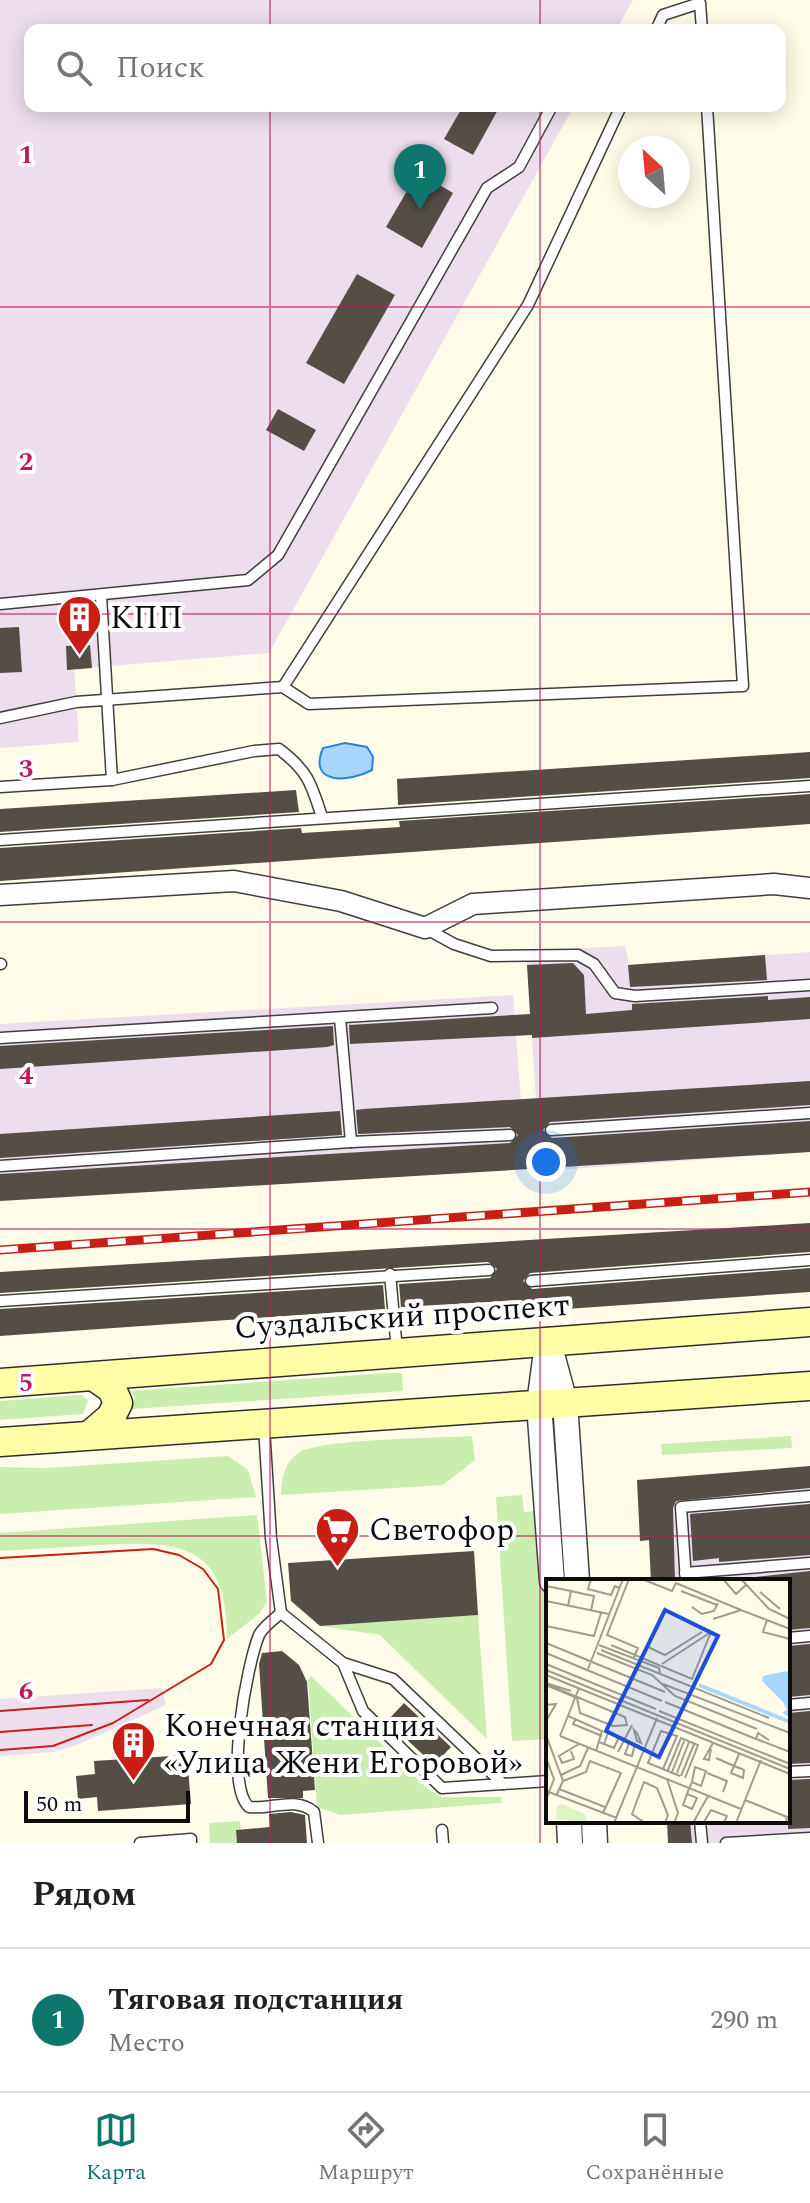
<!DOCTYPE html>
<html lang="ru">
<head>
<meta charset="utf-8">
<style>
	:root { --surface:#fff; --page:#f6f6f6; --text:#202124; --muted:#757577; --line:#e0e0e0; --accent:#0f766e }
	body { margin:0; font-family:Spectral,serif; background:var(--page); color:var(--text) }
	.compass { position:absolute; left:618px; top:136px; width:72px; height:72px; border-radius:50%; background:var(--surface); box-shadow:0 4px 20px #0003; rotate:334deg }
	.scale { position:absolute; left:24px; bottom:20px; width:166px; box-sizing:border-box; padding-left:8px; border:4px solid #0c0c0c; border-top:0; font-size:22px; line-height:28px; white-space:nowrap; color:#0c0c0c; -webkit-text-stroke:6px #fff; paint-order:stroke }
	.you { position:absolute; left:546px; top:1162px; width:28px; height:28px; margin:-20px; border:6px solid #fff; border-radius:50%; background:#1a73e8; box-shadow:0 0 0 12px #1a73e833 }
	.badge { display:grid; place-items:center; width:52px; height:52px; border-radius:50%; background:var(--accent); color:#fff; font-size:26px; font-weight:700 }
	.pin { position:absolute; translate:-50% -66px; filter:drop-shadow(0 2px 4px #0008) }
	.pin::after { content:''; position:absolute; top:42px; width:28px; height:24px; background:inherit; clip-path:polygon(0 0,100% 0,50% 100%) }
	.list { margin:0; padding:0; list-style:none }
	h2 { display:flex; justify-content:space-between; align-items:center; height:104px; margin:0; padding:0 32px; font-size:34px }
	h2 small { font-size:26px; font-weight:400; color:var(--muted) }
	.list li { display:grid; grid-template-columns:52px 1fr auto; gap:24px; align-items:center; box-sizing:border-box; height:144px; padding:0 32px; border-top:2px solid var(--line) }
	.list b { display:block; font-size:30px; white-space:nowrap }
	.list p { margin:0; font-size:26px; white-space:nowrap; color:var(--muted) }
	.list em { font-size:26px; font-style:normal; color:var(--muted) }
	.icon { flex:none; width:44px; height:44px; fill:none; stroke:currentColor; stroke-width:2; stroke-linecap:round; stroke-linejoin:round }
	.map { position:relative; flex:none; width:810px; height:1843px; overflow:hidden }
	.search { position:absolute; background:var(--surface); box-shadow:0 4px 20px #0003; left:24px; right:24px; top:24px; height:88px; display:flex; align-items:center; gap:20px; box-sizing:border-box; padding:0 28px; border-radius:16px; color:var(--muted); font-size:30px }
	.sheet { height:248px; background:var(--surface) }
	nav { display:flex; justify-content:space-around; align-items:center; box-sizing:border-box; height:112px; border-top:2px solid var(--line); background:var(--surface); font-size:22px; color:var(--muted) }
	nav a { display:grid; justify-items:center; gap:4px }
	nav .on { color:var(--accent) }
	.map>svg:first-child { display:block }
	.industrial { fill:#ecdeec }
	.green { fill:#caedb0 }
	.water { fill:#a9d6fd; stroke:#2884db; stroke-width:2 }
	.building { fill:#554e47 }
	.lines { fill:none; stroke-linecap:round; stroke-linejoin:round }
	.service-casing { stroke:#3f3f3f; stroke-width:13 }
	.minor-casing { stroke:#3f3f3f; stroke-width:23 }
	.tertiary-casing { stroke:#3f3f3f; stroke-width:27 }
	.secondary-casing { stroke:#2e2e2e; stroke-width:31 }
	.service { stroke:#fff; stroke-width:10 }
	.minor { stroke:#fff; stroke-width:20 }
	.tertiary { stroke:#fff; stroke-width:24 }
	.secondary { stroke:#fffda5; stroke-width:28 }
	.tram { stroke:#c91e16; stroke-width:2 }
	.rail-casing { stroke:#c91e16; stroke-width:9 }
	.rail { stroke:#fff; stroke-width:6; stroke-dasharray:18; stroke-linecap:butt }
	.grid { fill:none; stroke:#c2185b; stroke-width:2; stroke-opacity:0.55 }
	.labels { text-anchor:middle; dominant-baseline:central; stroke-width:8; stroke-linejoin:round; paint-order:stroke }
	.poi-label { font-size:32px; fill:#0c0c0c; stroke:#fff; text-anchor:start }
	.street-label { font-size:32px; fill:#0c0c0c; stroke:#fff }
	.inset-river { fill:none; stroke:#a9d6fd; stroke-width:4 }
	.inset-road { fill:none; stroke:#9e9d91; stroke-width:2 }
	.view { fill:#1d4ed8; fill-opacity:0.15; stroke:#1d4ed8; stroke-width:4 }
	.inset-edge { fill:none; stroke:#0c0c0c; stroke-width:4 }
	.grid-label { font-size:26px; text-anchor:middle; font-weight:bold; fill:#c2185b; stroke:#fff; stroke-width:8; stroke-linejoin:round; paint-order:stroke }
</style>
</head>
<body>
<div class="map">
<svg width="810" height="1843" viewBox="0 0 810 1843">
	<rect width="100%" height="100%" fill="#fffdea"/>
	<!-- industrial -->
	<g class="industrial">
		<path d="M0,0H633L616,30H30V106H574L269,653L74,669L79,742L0,748Z"/>
		<path d="M625,946L629,965L810,952V1152L541,1171L526,951Z"/>
		<path d="M513,995L526,1169L0,1201V1024Z"/>
		<path d="M810,1466V1843H668L667,1821H788V1581H651L649,1541H640L637,1480Z"/>
		<path d="M162,1688L166,1705L79,1744L54,1752L0,1756V1699Z"/>
	</g>
	<!-- green -->
	<g class="green">
		<path d="M387,1373H402L403,1391L131,1409L135,1397L130,1391Z"/>
		<path d="M81,1395L88,1400L83,1414L0,1420V1401Z"/>
		<path d="M472,1436L475,1460L443,1485L281,1495C282,1478 284,1462 300,1452C322,1439 440,1438 472,1436Z"/>
		<path d="M791,1436L792,1448L662,1455L661,1444Z"/>
		<path d="M228,1456L248,1470L256,1497L0,1514V1467L46,1468Z"/>
		<path d="M522,1495L524,1512L538,1511L548,1652V1739L512,1741L496,1497Z"/>
		<path d="M257,1515L267,1601L260,1613L227,1639C228,1544 180,1540 100,1545C67,1547 33,1549 0,1551V1533Z"/>
		<path d="M478,1615L487,1739L380,1635L320,1626Z"/>
		<path d="M311,1676L429,1790L442,1797H501V1803L340,1815L317,1807L308,1679Z"/>
		<path d="M240,1821L242,1843H210L209,1823Z"/>
	</g>
	<!-- water -->
	<path class="water" d="M345,743L367,747L373,757L372,770C350,782 307,786 323,748Z"/>
	<!-- building -->
	<g class="building">
		<path d="M463,106H500L473,155L444,139Z"/>
		<path d="M418,172L453,193L422,248L386,227Z"/>
		<path d="M357,274L395,295L344,384L306,363Z"/>
		<path d="M278,409L316,430L304,451L266,430Z"/>
		<path d="M19,627L22,672L0,673V628Z"/>
		<path d="M90,645L92,668L67,670L66,646Z"/>
		<path d="M810,752V778L398,805L397,779Z"/>
		<path d="M296,790L299,812L0,832V809Z"/>
		<path d="M810,794V824L0,881V848L301,828L302,833L400,827L399,821Z"/>
		<path d="M765,955L767,980L630,987L628,965Z"/>
		<path d="M573,963L584,975L586,1014L632,1010V1004L768,996V1000L810,997V1019L532,1038V1035L350,1044L349,1025L530,1014L527,965Z"/>
		<path d="M333,1026L334,1045L327,1047L0,1069V1046Z"/>
		<path d="M810,1081V1105L550,1122L543,1130L552,1138L810,1121V1152L0,1201V1174L510,1143L518,1135L510,1127L358,1134L356,1110L363,1109Z"/>
		<path d="M340,1111L342,1135L0,1158V1134Z"/>
		<path d="M810,1223V1252L530,1273L523,1281L532,1289L810,1268V1292L523,1312L522,1300L401,1307L399,1284L490,1278L497,1269L488,1262L0,1293V1272Z"/>
		<path d="M383,1285L385,1309L0,1336V1309Z"/>
		<path d="M810,1466V1488L676,1501L673,1508L675,1581H651L649,1540L640,1541L637,1480Z"/>
		<path d="M810,1504V1555L719,1562V1558L693,1561L690,1514Z"/>
		<path d="M474,1551L478,1615L320,1626L291,1601L288,1563Z"/>
		<path d="M810,1571V1628L788,1630V1581H720Z"/>
		<path d="M810,1644V1695L788,1697V1646Z"/>
		<path d="M282,1651L299,1665L307,1682L315,1790L303,1791V1798H268L259,1664L262,1653Z"/>
		<path d="M404,1703L451,1747L434,1765L387,1721Z"/>
		<path d="M810,1711V1763L788,1764V1713Z"/>
		<path d="M187,1755L191,1804L98,1811L97,1797L78,1799L76,1776L95,1774L94,1761Z"/>
		<path d="M810,1779V1828L788,1829V1780Z"/>
		<path d="M291,1812L305,1815L307,1843H237L236,1830L270,1827L269,1814Z"/>
		<path d="M667,1821H690L692,1843H668Z"/>
	</g>
	<g class="lines">
		<defs>
			<g id="service">
				<path d="M656,30L663,15L700,3L702,30"/>
				<path d="M101,596L112,780"/>
				<path d="M0,604L248,580L278,555L487,188L519,167L552,106"/>
				<path d="M283,687L528,305L621,106"/>
				<path d="M0,718L76,702L283,687L309,704L743,686L707,106"/>
				<path d="M0,787L112,780L254,751L279,749C308,771 311,783 322,817"/>
				<path d="M0,840L810,786"/>
				<path d="M425,928L454,944L491,956L578,955L594,964L615,993L635,996L810,985"/>
				<path d="M0,964H1"/>
				<path d="M340,1018L351,1142"/>
				<path d="M0,1038L492,1008"/>
				<path d="M551,1130L810,1113"/>
				<path d="M0,1166L351,1142L510,1135"/>
				<path d="M390,1274L397,1351"/>
				<path d="M531,1281L810,1260"/>
				<path d="M0,1301L489,1270"/>
				<path d="M264,1427L271,1538L281,1613L343,1663"/>
				<path d="M685,1573L810,1563"/>
				<path d="M686,1581L681,1507L810,1496"/>
				<path d="M281,1613C274,1619 263,1627 259,1635C247,1665 224,1784 249,1807C271,1810 295,1796 314,1812L318,1843"/>
				<path d="M788,1638L810,1636"/>
				<path d="M343,1663L393,1679L503,1784L442,1788L363,1711Z"/>
				<path d="M788,1705L810,1703"/>
				<path d="M788,1772L810,1771"/>
				<path d="M503,1784L548,1781"/>
				<path d="M700,1821L702,1843"/>
				<path d="M442,1830L443,1843"/>
				<path d="M140,1843L191,1839V1843"/>
				<path d="M726,1843L810,1838"/>
			</g>
			<path id="minor" d="M0,895L234,881L341,901L425,928L473,904L774,884L810,888"/>
			<g id="tertiary">
				<path d="M548,1340L565,1402L577,1581"/>
				<path d="M546,1352L539,1404L552,1581"/>
				<path d="M569,1821L570,1843"/>
				<path d="M594,1821L595,1843"/>
			</g>
			<g id="secondary">
				<path d="M0,1383L810,1322"/>
				<path d="M90,1435L111,1417L118,1403L112,1389L95,1377"/>
				<path d="M0,1442L810,1386"/>
			</g>
		</defs>
		<!-- service casing -->
		<use href="#service" class="service-casing"/>
		<!-- minor casing -->
		<use href="#minor" class="minor-casing"/>
		<!-- tertiary casing -->
		<use href="#tertiary" class="tertiary-casing"/>
		<!-- secondary casing -->
		<use href="#secondary" class="secondary-casing"/>
		<!-- service -->
		<use href="#service" class="service"/>
		<!-- minor -->
		<use href="#minor" class="minor"/>
		<!-- tertiary -->
		<use href="#tertiary" class="tertiary"/>
		<!-- secondary -->
		<use href="#secondary" class="secondary"/>
		<!-- tram -->
		<g class="tram">
			<path d="M0,1558L153,1549L179,1555L203,1569L218,1589L224,1640L211,1664L113,1723L53,1746L0,1750"/>
			<path d="M0,1711L148,1700"/>
			<path d="M0,1732L92,1725"/>
		</g>
		<defs>
			<path id="rail" d="M0,1250L810,1192"/>
		</defs>
		<!-- rail casing -->
		<use href="#rail" class="rail-casing"/>
		<!-- rail -->
		<use href="#rail" class="rail"/>
	</g>
	<!-- grid -->
	<path class="grid" d="M270,0V30M540,0V30M270,106V1843M540,106V1843M0,307H810M0,614H810M0,922H810M0,1229H810M0,1536H810"/>
	<!-- icons -->
	<defs>
		<symbol id="building-pin" viewBox="-11 -11 22 30"><path d="M0 17L-7.5 6A9.5 9.5 0 1 1 7.5 6Z" fill="#c91e16" stroke="#fff"/><path d="M-4-6H4V6H1V3H-1V6H-4ZM-2.5-4.3h1.7v1.8h-1.7ZM.8-4.3h1.7v1.8H.8ZM-2.5-1h1.7V.8h-1.7ZM.8-1h1.7V.8H.8Z" fill="#fff"/></symbol>
		<symbol id="supermarket-pin" viewBox="-11 -11 22 30"><path d="M0 17L-7.5 6A9.5 9.5 0 1 1 7.5 6Z" fill="#c91e16" stroke="#fff"/><path d="M-6-5.5h2.5l.6 2H6L4.5 2H-2.5L-4.4-4H-6ZM-1.5 3.2a1.3 1.3 0 1 0 .1 0ZM3 3.2a1.3 1.3 0 1 0 .1 0Z" fill="#fff"/></symbol>
	</defs>
	<g fill-rule="evenodd">
		<use href="#building-pin" x="54" y="592" width="51" height="69"/>
		<use href="#supermarket-pin" x="312" y="1504" width="51" height="69"/>
		<use href="#building-pin" x="108" y="1718" width="51" height="69"/>
	</g>
	<g class="labels">
		<!-- poi labels -->
		<g class="poi-label">
			<text x="110" y="618">КПП</text>
			<text x="369" y="1530">Светофор</text>
			<text x="164" y="1726">Конечная станция<tspan x="164" dy="37">«Улица Жени Егоровой»</tspan></text>
		</g>
		<!-- street labels -->
		<g class="street-label">
			<text transform="translate(402 1317) rotate(-4)">Суздальский проспект</text>
		</g>
	</g>
	<!-- overview -->
	<g transform="translate(546 1579)">
		<rect width="244" height="244" fill="#fffdea"/>
		<path d="M16,225L39,235L41,244L10,240L11,227Z" fill="#def4c3"/>
		<path d="M240,92L244,95V138L236,134L241,131L237,123L216,102L217,97Z" fill="#a9d6fd"/>
		<path class="inset-river" d="M153,106L244,143"/>
		<path class="inset-road" d="M45,0L42,10L65,16L69,7L74,9M83,0L61,56L92,69L87,80M96,0L126,12L130,4L195,31M177,0L190,15L200,6M195,0L223,30L244,40M0,7L25,12M135,12L171,26M214,13L234,30M0,22L63,35M22,27L25,12L38,15L48,17L45,32M146,28L156,35L168,32L172,24M167,40L195,31L244,50M221,41L217,53L244,60M0,47L48,57L55,34M0,64L119,113M53,66L113,89L114,94M65,66L146,100L165,53M100,67L119,76L156,53M55,71L223,139M0,74L116,122M51,74L106,96L129,117L211,150M0,85L110,130M116,85L165,53M42,90L77,0M0,91L244,190M0,96L244,195M0,104L25,112M0,105L79,138L81,146L67,147L34,134L31,119L0,106M117,105L244,154M119,123L210,160M0,126L10,125L0,142M113,132L244,185M22,137L56,152L50,172M30,140L27,145L56,157M88,151L91,154L95,164L91,162ZM0,156L17,202L10,217M14,157L195,230M14,157L33,109M223,161L212,154L210,160L244,173M53,163L68,169L73,158L62,154L58,165M83,164L79,175L86,177L89,165M165,170L163,181L158,180L167,164M25,172L28,180L16,184L13,177L33,165M72,173L86,146M0,179L8,200L0,221M170,179L188,187L196,190L198,191L197,199L185,194L188,187L193,175M117,190L131,157L115,152L102,184L134,197M122,191L135,159L152,166L139,199M126,193L138,162M131,194L143,163M161,194L181,202L177,213M15,196L34,187L42,169M135,197L148,165M121,200L132,234L128,244M17,202L40,193L44,182L75,194L57,234M13,210L59,228M0,212L71,239M141,215L137,226L146,230L151,219L141,215L143,210L146,203L155,207L160,192L149,188L146,203M199,221L241,238L240,244M158,243L165,231L181,237L178,244M68,244L111,139M99,244L86,235L98,203L111,209L122,236L119,244M147,244L162,217M190,244L215,181"/>
		<path class="view" d="M119,31L172,57L113,178L60,152Z"/>
		<rect width="244" height="244" class="inset-edge"/>
	</g>
	<g class="grid-label">
		<text x="26" y="163">1</text>
		<text x="26" y="470">2</text>
		<text x="26" y="777">3</text>
		<text x="26" y="1084">4</text>
		<text x="26" y="1391">5</text>
		<text x="26" y="1699">6</text>
	</g>
</svg>
<svg class="compass" viewBox="-18 -18 36 36"><path d="M0-13l5 13h-10z" fill="#e53935"/><path d="M0 13l5-13h-10z" fill="#757577"/></svg>
<div class="scale">50 m</div>
<div class="you"></div>
<div class="pin badge" style="left:420px;top:210px">1</div>
<div class="search"><svg class="icon" aria-label="search" viewBox="0 0 24 24"><circle cx="10" cy="10" r="6"/><path d="M15 15l6 6"/></svg>Поиск</div>
</div>
<section class="sheet">
<h2>Рядом<small></small></h2>
<ul class="list">
<li><span class="badge">1</span><div><b>Тяговая подстанция</b><p>Место</p></div><em>290 m</em></li>
</ul>
</section>
<nav>
<a class="on"><svg class="icon" aria-label="map" viewBox="0 0 24 24"><path d="M3 6l6-2 6 2 6-2v14l-6 2-6-2-6 2zM9 4v14M15 6v14"/></svg>Карта</a>
<a><svg class="icon" aria-label="directions" viewBox="0 0 24 24"><path d="M12 3l9 9-9 9-9-9zM9 14v-3h6M13 9l2 2-2 2"/></svg>Маршрут</a>
<a><svg class="icon" aria-label="saved" viewBox="0 0 24 24"><path d="M7 4h10v16l-5-4-5 4z"/></svg>Сохранённые</a>
</nav>
</body>
</html>
